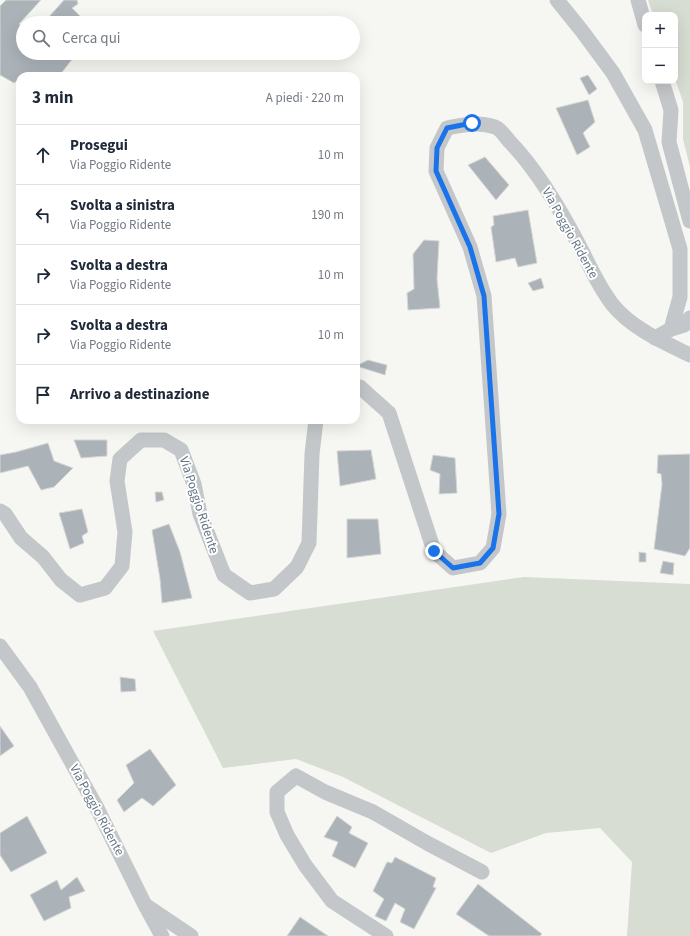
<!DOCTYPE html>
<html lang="it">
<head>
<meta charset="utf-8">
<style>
	:root { --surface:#fff; --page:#f2f2f3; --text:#1f2937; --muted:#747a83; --line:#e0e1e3 }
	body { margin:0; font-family:"Source Sans 3",sans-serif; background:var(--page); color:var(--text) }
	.controls { position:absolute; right:12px; top:12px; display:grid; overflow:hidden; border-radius:8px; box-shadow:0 4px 16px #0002 }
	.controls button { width:36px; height:36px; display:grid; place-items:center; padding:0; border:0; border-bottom:1px solid var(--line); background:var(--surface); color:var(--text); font:20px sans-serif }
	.stop { position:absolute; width:12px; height:12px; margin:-9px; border:3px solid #1a73e8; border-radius:50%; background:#fff }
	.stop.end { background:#1a73e8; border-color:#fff; box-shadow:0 1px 4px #0008 }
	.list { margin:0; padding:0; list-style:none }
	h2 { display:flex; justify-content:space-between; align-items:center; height:52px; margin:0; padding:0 16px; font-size:17px }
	h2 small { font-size:13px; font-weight:400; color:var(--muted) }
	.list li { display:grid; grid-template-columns:26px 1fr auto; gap:12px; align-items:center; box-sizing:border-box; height:60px; padding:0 16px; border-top:1px solid var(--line) }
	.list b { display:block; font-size:15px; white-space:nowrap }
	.list p { margin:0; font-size:13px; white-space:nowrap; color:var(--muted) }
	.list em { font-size:13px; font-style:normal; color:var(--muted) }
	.icon { flex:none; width:22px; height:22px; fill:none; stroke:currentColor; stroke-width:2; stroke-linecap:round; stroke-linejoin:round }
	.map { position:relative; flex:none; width:690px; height:936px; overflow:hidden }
	.search { position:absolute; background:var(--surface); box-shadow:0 4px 16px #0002; left:16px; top:16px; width:344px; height:44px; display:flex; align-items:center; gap:10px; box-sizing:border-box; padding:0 14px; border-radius:22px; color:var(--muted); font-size:15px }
	.panel { position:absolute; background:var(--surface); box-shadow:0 4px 16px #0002; left:16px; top:72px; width:344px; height:352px; border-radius:12px }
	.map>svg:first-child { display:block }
	.green { fill:#d7ddd3 }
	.building { fill:#abb3b9; stroke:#d7d7d5 }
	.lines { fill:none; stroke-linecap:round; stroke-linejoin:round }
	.minor { stroke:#c3c7ca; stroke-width:15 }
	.route { stroke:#1a73e8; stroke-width:5 }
	.labels { text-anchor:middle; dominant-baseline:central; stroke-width:4; stroke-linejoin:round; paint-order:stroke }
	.street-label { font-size:13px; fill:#647584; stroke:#fff }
</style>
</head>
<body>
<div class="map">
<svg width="690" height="936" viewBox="0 0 690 936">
	<rect width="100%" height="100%" fill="#f6f6f2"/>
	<!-- green -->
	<g class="green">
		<path d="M648,0H690V167L683,139V102L675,79V15H653Z"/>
		<path d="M524,577L690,584V936H627L632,862L600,828L546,833L491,853L343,777L296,759L223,768L153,631Z"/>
	</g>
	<!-- building -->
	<g class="building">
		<path d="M6,0H41L19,24L23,28V53H77L59,76H33L28,73L24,76H20V79L14,83L0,75V6Z"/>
		<path d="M64,0H77L78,4L72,8L87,23H46L47,19Z"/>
		<path d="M588,75L597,89L589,95L580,78Z"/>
		<path d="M588,100L595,122L583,133L590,147L577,155L556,108Z"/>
		<path d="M485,157L509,185L496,200L468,165Z"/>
		<path d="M528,210L537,263L518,267L515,258L496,262L491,227L494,225L493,216Z"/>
		<path d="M424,240L439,241L437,279L440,308L408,310L407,293L414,289L413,254Z"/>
		<path d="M541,278L544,288L533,291L528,283Z"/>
		<path d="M368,360L387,365L385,375L356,366Z"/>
		<path d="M74,440H107V456L81,458Z"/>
		<path d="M48,443L54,461L73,468L54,487L41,490L28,466L0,473V455L16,452Z"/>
		<path d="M371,450L376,479L340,486L337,451Z"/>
		<path d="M690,454V548L685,556L654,549L662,484L661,474L657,473L658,455Z"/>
		<path d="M433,455L455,458L457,493L439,494L440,474L430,470Z"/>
		<path d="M155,492H162L164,500L156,502Z"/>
		<path d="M82,509L88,532L82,536L84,543L70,549L59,513Z"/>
		<path d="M347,519H378L381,554L347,558Z"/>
		<path d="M169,524L180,552L192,598L162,603L160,579L152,530Z"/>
		<path d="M639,552L646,553V562H639Z"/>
		<path d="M663,561L674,563L673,575L660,573Z"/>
		<path d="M120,677L135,679L136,691L121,692Z"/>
		<path d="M0,726L14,746L0,756Z"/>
		<path d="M150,749L176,785L153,806L142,798L124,812L117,800L134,783L126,765Z"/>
		<path d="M27,816L47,853L11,872L0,855V833Z"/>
		<path d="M337,816L352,827L349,833L368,843L355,868L332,856L338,842L324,837Z"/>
		<path d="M395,857L436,878L433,887L436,888L414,929L400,922L405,909L395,903L386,921L375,916L384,899L373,891L387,862L392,863Z"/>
		<path d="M77,877L85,891L69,897L71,908L44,921L30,895L57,880L61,890Z"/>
		<path d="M478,884L542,934L540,936H489L456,914Z"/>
		<path d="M300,917L328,936H287Z"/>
	</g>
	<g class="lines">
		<!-- minor -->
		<g class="minor">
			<path d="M557,0L582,31L613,73L645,130L680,249V297L671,329L655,338"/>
			<path d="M638,0L645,25"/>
			<path d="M662,81L671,110L669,142L690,221"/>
			<path d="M671,329L684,325L690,318"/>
			<path d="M356,388L360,387L389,413L434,551L453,568L480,563L493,548L499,514L484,296L470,247L436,171L437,148L447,128C463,125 479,121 495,127C501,129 506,138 510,142C539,172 563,214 582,251C591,269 599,287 612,304C631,328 663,342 690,355"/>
			<path d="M0,511L5,514L21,538L43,557L61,580L80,595L105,588L122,566L125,532L117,481L120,459L141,440H164L181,450L194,484L200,514L224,575L250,593L274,589L297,567L309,543L312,454L316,420"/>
			<path d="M0,646L30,687L98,810L145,905L162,936"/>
			<path d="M148,907L191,936"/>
			<path d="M386,936L332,901L305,865L287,835L277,812V792L296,776L325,792L373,812L427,843L482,872"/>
		</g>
	</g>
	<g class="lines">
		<!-- route -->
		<path class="route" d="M434,551L453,568L480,563L493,548L499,514L484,296L470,247L436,171L437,148L447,128L472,123"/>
	</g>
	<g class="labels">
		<!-- street labels -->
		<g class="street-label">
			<text transform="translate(570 233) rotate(61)">Via Poggio Ridente</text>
			<text transform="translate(199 505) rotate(72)">Via Poggio Ridente</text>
			<text transform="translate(97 810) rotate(62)">Via Poggio Ridente</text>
		</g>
	</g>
</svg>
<div class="controls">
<button>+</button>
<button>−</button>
</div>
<div class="stop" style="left:472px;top:123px"></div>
<div class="stop end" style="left:434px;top:551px"></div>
<div class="search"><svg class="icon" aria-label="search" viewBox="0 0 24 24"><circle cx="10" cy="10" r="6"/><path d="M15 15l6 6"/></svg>Cerca qui</div>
<section class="panel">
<h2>3 min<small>A piedi · 220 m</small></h2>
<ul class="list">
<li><svg class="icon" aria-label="ahead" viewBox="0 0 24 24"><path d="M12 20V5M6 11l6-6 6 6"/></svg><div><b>Prosegui</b><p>Via Poggio Ridente</p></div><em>10 m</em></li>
<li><svg class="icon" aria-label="left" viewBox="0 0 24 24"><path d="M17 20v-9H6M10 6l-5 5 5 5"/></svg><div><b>Svolta a sinistra</b><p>Via Poggio Ridente</p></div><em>190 m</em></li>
<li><svg class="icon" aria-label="right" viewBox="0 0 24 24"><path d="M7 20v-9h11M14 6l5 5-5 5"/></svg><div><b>Svolta a destra</b><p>Via Poggio Ridente</p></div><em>10 m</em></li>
<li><svg class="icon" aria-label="right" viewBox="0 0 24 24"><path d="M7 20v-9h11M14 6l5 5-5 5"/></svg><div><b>Svolta a destra</b><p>Via Poggio Ridente</p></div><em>10 m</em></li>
<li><svg class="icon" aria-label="arrive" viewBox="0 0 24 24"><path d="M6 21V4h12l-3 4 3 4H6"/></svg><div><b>Arrivo a destinazione</b></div></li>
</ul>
</section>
</div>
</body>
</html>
